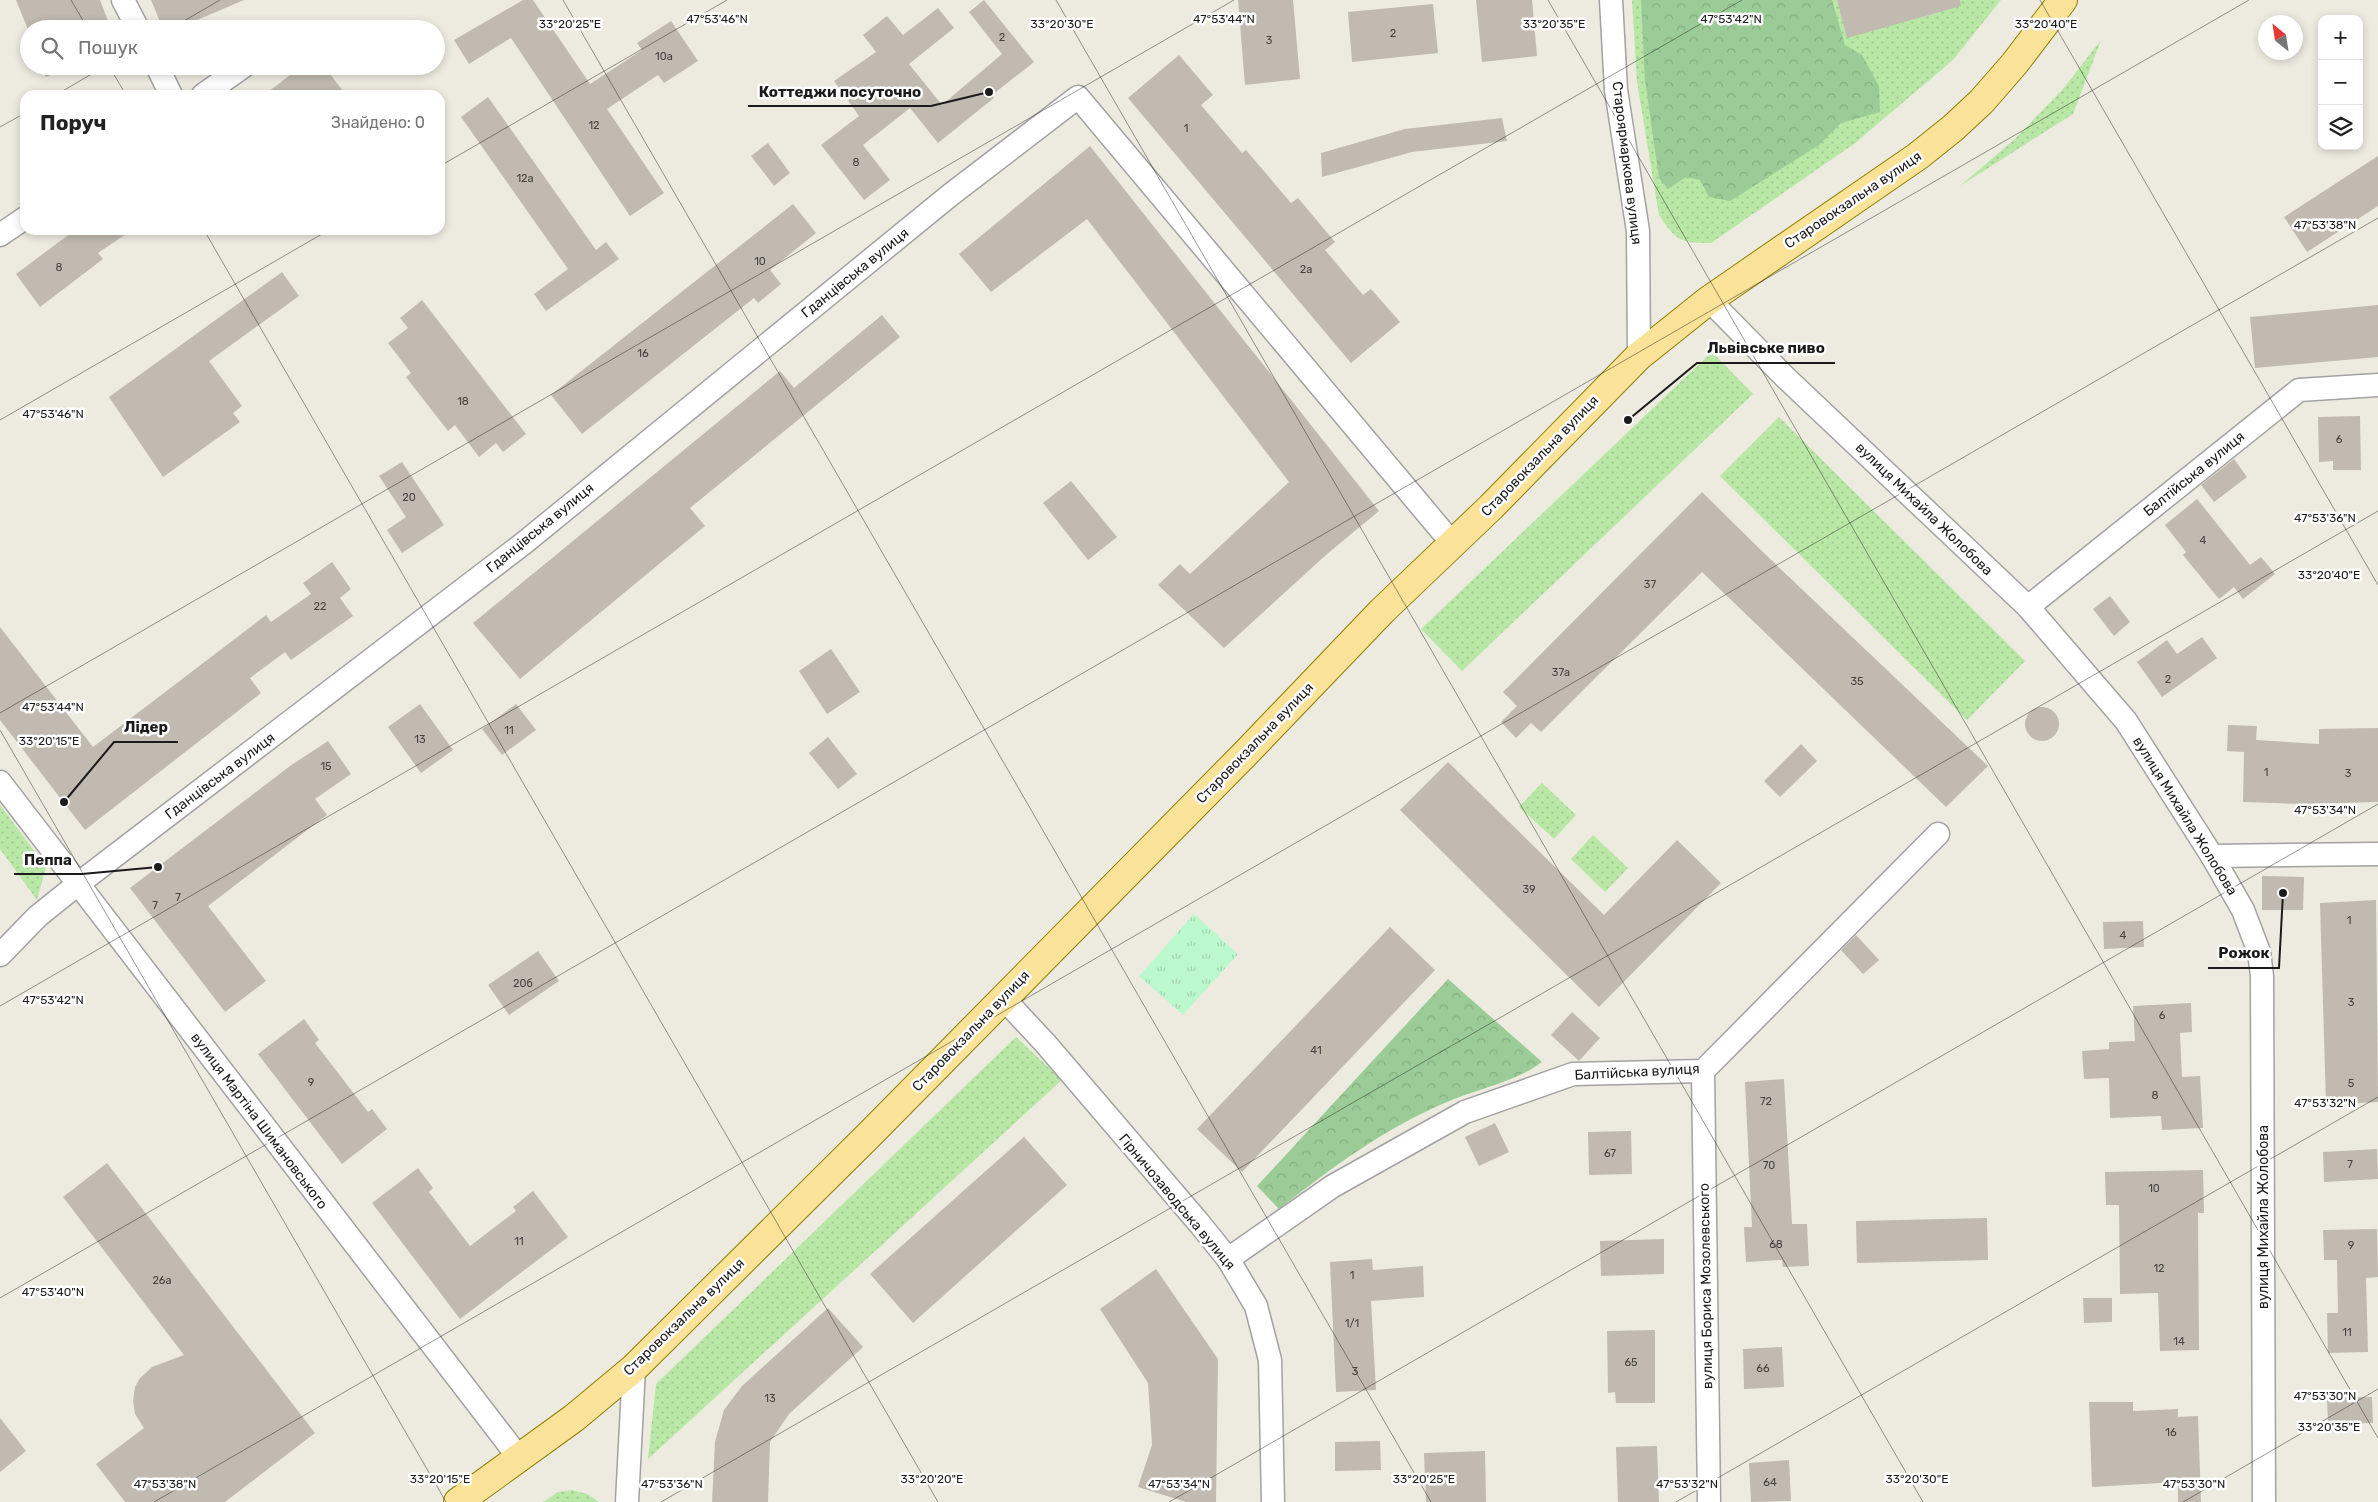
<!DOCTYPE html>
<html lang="uk">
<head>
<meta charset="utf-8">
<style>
	:root { --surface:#fff; --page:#f6f6f6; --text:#222; --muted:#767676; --line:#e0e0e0 }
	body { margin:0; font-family:Rubik,sans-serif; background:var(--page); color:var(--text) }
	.controls { position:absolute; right:15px; top:15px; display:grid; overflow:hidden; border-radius:10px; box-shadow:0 2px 8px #0003 }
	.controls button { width:45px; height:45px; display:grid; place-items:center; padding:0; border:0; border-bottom:1px solid var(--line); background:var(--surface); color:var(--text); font:25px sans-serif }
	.compass { position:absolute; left:2258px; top:15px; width:45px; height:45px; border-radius:50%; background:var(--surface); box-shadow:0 2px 8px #0003; rotate:330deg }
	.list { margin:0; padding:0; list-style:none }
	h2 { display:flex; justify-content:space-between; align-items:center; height:65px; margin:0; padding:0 20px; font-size:21px }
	h2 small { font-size:16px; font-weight:400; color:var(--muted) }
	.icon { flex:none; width:28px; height:28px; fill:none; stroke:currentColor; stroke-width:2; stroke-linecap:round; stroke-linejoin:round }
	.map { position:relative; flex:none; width:2378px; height:1502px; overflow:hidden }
	.search { position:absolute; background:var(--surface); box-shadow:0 2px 8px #0003; left:20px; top:20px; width:425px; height:55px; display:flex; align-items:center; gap:12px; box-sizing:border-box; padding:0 18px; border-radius:28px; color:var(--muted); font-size:19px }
	.panel { position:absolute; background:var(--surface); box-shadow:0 2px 8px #0003; left:20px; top:90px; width:425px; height:145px; border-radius:15px }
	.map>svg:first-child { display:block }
	.grass { fill:url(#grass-dots) }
	.forest { fill:url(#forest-crowns) }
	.park { fill:url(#park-tufts) }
	.building { fill:#c1bab0 }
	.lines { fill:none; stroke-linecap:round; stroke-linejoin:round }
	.street-casing { stroke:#a2a2a2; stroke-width:25 }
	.primary-casing { stroke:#8f7d03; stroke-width:30 }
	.street { stroke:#fff; stroke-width:22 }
	.primary { stroke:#fae398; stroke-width:28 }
	.ticks { fill:none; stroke:#1b1b1b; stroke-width:1; stroke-opacity:0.45 }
	.labels { text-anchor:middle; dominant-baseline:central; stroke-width:5; stroke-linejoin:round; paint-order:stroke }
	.number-label { font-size:11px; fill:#444340 }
	.street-label { font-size:14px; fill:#1b1b1b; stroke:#fff }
	.ticks-label { font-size:12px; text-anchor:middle; fill:#1b1b1b; stroke:#fff; stroke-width:5; stroke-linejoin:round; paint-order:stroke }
	.leader { fill:none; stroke:#1b1b1b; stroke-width:2 }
	.callout-dot { fill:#1b1b1b; stroke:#fff; stroke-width:2 }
	.callout-label { font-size:15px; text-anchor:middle; font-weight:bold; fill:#1b1b1b; stroke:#fff; stroke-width:5; stroke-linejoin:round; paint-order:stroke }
</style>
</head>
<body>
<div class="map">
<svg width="2378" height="1502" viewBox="0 0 2378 1502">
	<defs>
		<pattern id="grass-dots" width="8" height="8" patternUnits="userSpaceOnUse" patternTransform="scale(1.25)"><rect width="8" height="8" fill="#b9e7a6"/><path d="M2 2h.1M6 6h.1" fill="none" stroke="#9ec68e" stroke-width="1.8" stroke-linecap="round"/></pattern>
		<pattern id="forest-crowns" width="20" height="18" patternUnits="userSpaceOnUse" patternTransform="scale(1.25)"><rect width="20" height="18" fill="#9bcb96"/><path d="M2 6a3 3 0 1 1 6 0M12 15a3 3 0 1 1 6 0" fill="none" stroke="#85ae81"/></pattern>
		<pattern id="park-tufts" width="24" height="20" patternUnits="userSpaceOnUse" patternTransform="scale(1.25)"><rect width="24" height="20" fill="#bcf8cd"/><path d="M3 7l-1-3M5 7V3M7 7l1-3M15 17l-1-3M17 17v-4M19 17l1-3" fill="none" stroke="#a1d4af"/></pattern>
	</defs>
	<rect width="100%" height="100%" fill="#edebe0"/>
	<!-- grass -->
	<g class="grass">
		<path d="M1632,0H2001L1953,60L1854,144L1711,243C1680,243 1676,241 1659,215L1637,82Z"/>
		<path d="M2101,40L2073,114L1960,186L2017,137L2063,89Z"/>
		<path d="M1712,352L1753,394L1462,671L1421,629Z"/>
		<path d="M1779,417L2025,661L1967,720L1720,476Z"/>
		<path d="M1542,783L1576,815L1554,839L1519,807Z"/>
		<path d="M0,805L46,867L37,900L0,849Z"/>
		<path d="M1593,835L1628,868L1605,892L1571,859Z"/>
		<path d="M1016,1037L1062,1080L648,1459L656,1384Z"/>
		<path d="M572,1490L587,1494L599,1502H543L558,1492Z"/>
	</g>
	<!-- forest -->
	<g class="forest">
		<path d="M1641,0H1832L1845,45L1862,55L1879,86L1880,112L1841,123L1819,145L1730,201L1709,197L1700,180L1686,177L1668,189L1659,178L1645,80Z"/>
		<path d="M1448,979L1542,1062C1514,1083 1479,1088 1447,1102C1385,1128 1331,1168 1279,1209L1257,1186Z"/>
	</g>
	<!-- park -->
	<path class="park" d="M1194,914L1238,954L1183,1015L1139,976Z"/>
	<!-- building -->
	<g class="building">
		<path d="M16,0H100L111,29H29V32Z"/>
		<path d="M151,0H244L176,29H163Z"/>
		<path d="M523,0H533L590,84L642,50L637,43L671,21L698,61L664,83L658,75L607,109L664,193L630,216L511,38L469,64L454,40Z"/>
		<path d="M984,0L1034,62L992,95L994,98L938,143L910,108L863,145L890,180L864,200L821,145L859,116L834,81L876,52L863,35L887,16L903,35L938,8L954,28L909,64L942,105L1002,54L969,12Z"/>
		<path d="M1238,0H1293L1300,79L1245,85Z"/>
		<path d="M1476,0H1532L1537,56L1482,62Z"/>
		<path d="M1837,0H1960L1961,6L1847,38Z"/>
		<path d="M1433,4L1438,53L1352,62L1348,12Z"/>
		<path d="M1179,55L1213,95L1201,105L1242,153L1246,150L1291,203L1298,198L1335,242L1325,250L1363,295L1371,289L1400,322L1351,363L1128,98Z"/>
		<path d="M42,66H74L46,77Z"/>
		<path d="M302,66H324L346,95H264Z"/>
		<path d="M488,97L596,250L606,242L619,259L546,311L534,294L568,269L461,117Z"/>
		<path d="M1502,118L1507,141L1412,152L1322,177L1321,153L1405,129Z"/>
		<path d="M768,143L790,173L774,186L751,156Z"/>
		<path d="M1090,146L1379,511L1327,554L1224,648L1158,585L1180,564L1190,574L1289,482L1087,219L991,292L959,254Z"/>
		<path d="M2378,156V206L2307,252L2284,217Z"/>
		<path d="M793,204L816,233L770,270L781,284L758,303L754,298L582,434L551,395Z"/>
		<path d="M75,230H132L98,253L103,259L40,307L16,274Z"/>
		<path d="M282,272L299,296L209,361L242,406L233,413L240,422L163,477L109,397Z"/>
		<path d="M422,300L526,434L503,452L496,443L479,457L455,425L448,431L406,377L411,373L388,343L408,328L400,318Z"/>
		<path d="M2378,305V357L2255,368L2250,317Z"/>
		<path d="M882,315L900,337L690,508L705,526L520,679L473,623L780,371L794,388Z"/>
		<path d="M2360,416L2361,470H2333V461L2319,462L2318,417Z"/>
		<path d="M2234,459L2247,477L2214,502L2201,485Z"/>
		<path d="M402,462L444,525L402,553L387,530L406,517L379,476Z"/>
		<path d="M1071,481L1117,537L1088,560L1043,503Z"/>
		<path d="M1702,492L1767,556L1988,766L1946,807L1702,572L1541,732L1531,723L1516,738L1501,722L1517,706L1503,692Z"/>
		<path d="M2197,499L2250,565L2261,557L2275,574L2243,599L2234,587L2219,599L2183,555L2186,552L2165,525Z"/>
		<path d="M332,562L351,589L340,598L353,616L291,660L285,652L250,678L261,693L85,830L0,720V627L93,747L266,615L271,622L311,594L303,583Z"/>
		<path d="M2110,596L2130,622L2114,636L2093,609Z"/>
		<path d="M2202,637L2217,658L2162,697L2137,662L2167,640L2177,654Z"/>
		<path d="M831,649L860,692L827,714L799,671Z"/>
		<path d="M420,704L453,750L421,773L388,727Z"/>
		<path d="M516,704L536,730L502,755L482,729Z"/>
		<circle cx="2042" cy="724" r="17"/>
		<path d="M2228,725L2257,726L2256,740L2319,744V729L2378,728V802L2303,804L2243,802L2244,752L2227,751Z"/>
		<path d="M828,737L857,774L838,789L809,753Z"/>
		<path d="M328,741L351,774L315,799L327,815L208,906L266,981L225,1012L130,888L290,766Z"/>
		<path d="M1801,744L1817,761L1780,797L1764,781Z"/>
		<path d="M1448,762L1604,915L1677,840L1721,883L1599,1007L1400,810Z"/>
		<path d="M2262,876L2304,877L2303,910H2262Z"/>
		<path d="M2376,900L2378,1102L2326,1105L2320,903Z"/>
		<path d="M2143,921L2144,947L2104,949L2103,922Z"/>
		<path d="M1390,927L1435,970L1242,1172L1197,1129Z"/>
		<path d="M1856,935L1879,960L1863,974L1841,950Z"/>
		<path d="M538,951L559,981L509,1015L488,985Z"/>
		<path d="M2191,1003L2192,1032L2180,1033L2182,1077L2200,1076L2203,1128L2162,1130L2161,1116L2110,1118L2109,1078L2084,1079L2082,1051L2109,1049V1042L2135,1041L2133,1006Z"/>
		<path d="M1572,1012L1600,1038L1579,1061L1551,1035Z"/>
		<path d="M304,1019L319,1040L315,1043L368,1112L372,1109L387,1129L342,1164L258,1054Z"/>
		<path d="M1784,1079L1792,1224H1807L1809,1266L1783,1267L1782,1260L1746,1262L1744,1227H1752L1745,1082Z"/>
		<path d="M1495,1123L1509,1152L1479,1166L1465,1137Z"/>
		<path d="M1631,1131L1632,1174L1589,1175L1588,1132Z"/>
		<path d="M1024,1137L1067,1185L913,1323L870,1274Z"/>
		<path d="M2377,1149L2378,1179L2324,1182L2323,1152Z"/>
		<path d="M107,1163L315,1433L225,1502H125L96,1464L144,1428L135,1414L133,1401L135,1387L140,1378L152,1367L184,1355L63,1197Z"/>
		<path d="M418,1168L433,1188L429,1192L470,1246L516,1211L513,1207L533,1191L568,1237L460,1319L372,1203Z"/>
		<path d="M2203,1170L2204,1213H2198L2199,1350L2160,1351L2158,1293L2120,1294L2119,1205H2106L2105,1172Z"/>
		<path d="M1987,1218L1988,1260L1857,1263L1856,1221Z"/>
		<path d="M2377,1229L2378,1277L2366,1278L2368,1352L2328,1353L2327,1313H2338L2337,1260H2324L2323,1230Z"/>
		<path d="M1664,1239V1274L1601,1276L1600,1241Z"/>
		<path d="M1372,1259L1373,1270L1423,1266L1424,1297L1371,1301L1376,1390L1336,1392L1330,1262Z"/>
		<path d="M1156,1269L1218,1359L1216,1502H1186L1138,1487L1152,1445L1148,1383L1100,1309Z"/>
		<path d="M2083,1298H2112V1322L2084,1323Z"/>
		<path d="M828,1308L863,1347L789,1414L770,1442L768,1502H712L715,1442L724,1410L742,1386Z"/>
		<path d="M1655,1330V1403H1616L1615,1392L1608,1393L1607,1331Z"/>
		<path d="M1782,1347L1784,1387L1744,1389L1743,1349Z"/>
		<path d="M2372,1397L2373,1423L2328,1424L2327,1398Z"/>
		<path d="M2089,1402H2133V1411L2178,1409V1417L2198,1416L2201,1502H2178V1482L2092,1487Z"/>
		<path d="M0,1418L26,1451L0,1472Z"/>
		<path d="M1380,1441L1381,1470L1335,1471V1442Z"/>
		<path d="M1657,1446L1659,1502H1618L1616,1447Z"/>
		<path d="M1485,1451L1486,1502H1426L1424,1453Z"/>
		<path d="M1789,1460L1791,1501L1751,1502L1749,1463Z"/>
	</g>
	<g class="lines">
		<defs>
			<g id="street">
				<path d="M123,0L138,29"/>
				<path d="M1611,0L1616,90L1638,231L1639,356"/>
				<path d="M157,66L171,95"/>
				<path d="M203,95L244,66"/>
				<path d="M0,235L25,218"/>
				<path d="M1709,300L1785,377L2028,607L2126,721L2212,856L2243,910L2259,952L2262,976L2264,1502"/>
				<path d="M2028,607L2299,390L2378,385"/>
				<path d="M0,782L520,1459"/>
				<path d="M2212,856L2378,854"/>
				<path d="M0,955L38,916L78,884L524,543L949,196L1078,97L1452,543"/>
				<path d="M1003,998L1045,1043L1199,1223L1228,1259L1256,1306L1270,1360L1273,1502"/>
				<path d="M1703,1071L1709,1502"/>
				<path d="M1228,1259L1333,1186L1465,1112L1573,1074L1703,1071L1938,834"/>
				<path d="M627,1502L634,1368"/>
			</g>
			<path id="primary" d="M458,1502L574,1418L634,1368L870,1134L1244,755L1382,611L1491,507L1639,356L1709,300L1918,156L1953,128L1982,101L2015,63L2063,0"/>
		</defs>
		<!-- street casing -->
		<use href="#street" class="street-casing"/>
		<!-- primary casing -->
		<use href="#primary" class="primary-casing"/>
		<!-- street -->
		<use href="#street" class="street"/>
		<!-- primary -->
		<use href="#primary" class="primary"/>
	</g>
	<!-- ticks -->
	<path class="ticks" d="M71,0L88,29M563,0L1431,1502M1056,0L1923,1502M1548,0L2378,1438M2040,0L2378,585M170,29L220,0M109,66L126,95M56,95L105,66M0,127L25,113M440,166L727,0M204,230L938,1502M0,420L329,230M0,713L1234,0M0,730L446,1502M0,1006L1742,0M0,1298L2249,0M154,1502L2378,218M661,1502L2378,511M1169,1502L2378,804M1676,1502L2378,1097M2183,1502L2378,1389"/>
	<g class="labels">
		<!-- number labels -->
		<g class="number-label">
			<text x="1393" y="33">2</text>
			<text x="1002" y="37">2</text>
			<text x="1269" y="40">3</text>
			<text x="664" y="56">10а</text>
			<text x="594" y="125">12</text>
			<text x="1186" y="128">1</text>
			<text x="856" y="162">8</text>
			<text x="525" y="178">12а</text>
			<text x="760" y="261">10</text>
			<text x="59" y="267">8</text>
			<text x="1306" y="269">2а</text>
			<text x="643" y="353">16</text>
			<text x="463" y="401">18</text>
			<text x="2339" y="439">6</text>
			<text x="409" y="497">20</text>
			<text x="2203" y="540">4</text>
			<text x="1650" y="584">37</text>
			<text x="320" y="606">22</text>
			<text x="1561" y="672">37а</text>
			<text x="2168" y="679">2</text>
			<text x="1857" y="681">35</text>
			<text x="509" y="730">11</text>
			<text x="420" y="739">13</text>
			<text x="326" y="766">15</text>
			<text x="2266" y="772">1</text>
			<text x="2348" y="773">3</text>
			<text x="1529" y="889">39</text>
			<text x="178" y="897">7</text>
			<text x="155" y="905">7</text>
			<text x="2349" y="920">1</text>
			<text x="2123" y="935">4</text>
			<text x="523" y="983">20б</text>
			<text x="2351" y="1002">3</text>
			<text x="2162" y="1015">6</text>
			<text x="1316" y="1050">41</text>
			<text x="311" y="1082">9</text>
			<text x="2351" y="1083">5</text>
			<text x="2155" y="1095">8</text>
			<text x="1766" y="1101">72</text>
			<text x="1610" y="1153">67</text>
			<text x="2350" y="1164">7</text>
			<text x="1769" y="1165">70</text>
			<text x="2154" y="1188">10</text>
			<text x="519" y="1241">11</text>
			<text x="1776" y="1244">68</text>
			<text x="2351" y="1245">9</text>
			<text x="2159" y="1268">12</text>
			<text x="1352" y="1275">1</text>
			<text x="162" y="1280">26а</text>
			<text x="1352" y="1323">1/1</text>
			<text x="2347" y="1332">11</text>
			<text x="2179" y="1341">14</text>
			<text x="1631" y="1362">65</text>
			<text x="1763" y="1368">66</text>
			<text x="1355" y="1371">3</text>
			<text x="770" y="1398">13</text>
			<text x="2171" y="1432">16</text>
			<text x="1770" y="1482">64</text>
		</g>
		<!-- street labels -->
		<g class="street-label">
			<text transform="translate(1627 163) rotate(83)">Староярмаркова вулиця</text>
			<text transform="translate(1853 200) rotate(-34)">Старовокзальна вулиця</text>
			<text transform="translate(855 273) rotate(-39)">Гданцівська вулиця</text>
			<text transform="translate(1540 456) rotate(-46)">Старовокзальна вулиця</text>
			<text transform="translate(2194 474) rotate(-39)">Балтійська вулиця</text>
			<text transform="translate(1924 509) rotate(44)">вулиця Михайла Жолобова</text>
			<text transform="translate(540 528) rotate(-39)">Гданцівська вулиця</text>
			<text transform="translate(1255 743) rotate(-46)">Старовокзальна вулиця</text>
			<text transform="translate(220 776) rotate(-37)">Гданцівська вулиця</text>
			<text transform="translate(2185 816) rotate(58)">вулиця Михайла Жолобова</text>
			<text transform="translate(971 1031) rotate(-46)">Старовокзальна вулиця</text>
			<text transform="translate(1637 1072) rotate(-3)">Балтійська вулиця</text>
			<text transform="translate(259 1121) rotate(53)">вулиця Мартіна Шимановського</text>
			<text transform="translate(1177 1202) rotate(50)">Гірничозаводська вулиця</text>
			<text transform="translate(2263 1217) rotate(-90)">вулиця Михайла Жолобова</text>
			<text transform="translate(1706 1286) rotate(-91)">вулиця Бориса Мозолевського</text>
			<text transform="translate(684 1317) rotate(-44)">Старовокзальна вулиця</text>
		</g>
	</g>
	<g class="ticks-label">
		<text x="717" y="23">47°53'46"N</text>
		<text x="1224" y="23">47°53'44"N</text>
		<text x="1731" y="23">47°53'42"N</text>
		<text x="570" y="28">33°20'25"E</text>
		<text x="1554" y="28">33°20'35"E</text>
		<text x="2046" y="28">33°20'40"E</text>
		<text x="1062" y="28">33°20'30"E</text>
		<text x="2325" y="229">47°53'38"N</text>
		<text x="53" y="418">47°53'46"N</text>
		<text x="2325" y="522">47°53'36"N</text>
		<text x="2329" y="579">33°20'40"E</text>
		<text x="53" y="711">47°53'44"N</text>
		<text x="49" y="745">33°20'15"E</text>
		<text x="2325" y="814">47°53'34"N</text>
		<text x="53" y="1004">47°53'42"N</text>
		<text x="2325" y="1107">47°53'32"N</text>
		<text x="53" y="1296">47°53'40"N</text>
		<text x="2325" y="1400">47°53'30"N</text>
		<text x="2329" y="1431">33°20'35"E</text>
		<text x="440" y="1483">33°20'15"E</text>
		<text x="932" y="1483">33°20'20"E</text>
		<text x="1424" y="1483">33°20'25"E</text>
		<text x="1917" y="1483">33°20'30"E</text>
		<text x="165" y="1488">47°53'38"N</text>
		<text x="672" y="1488">47°53'36"N</text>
		<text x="1179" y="1488">47°53'34"N</text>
		<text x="1687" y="1488">47°53'32"N</text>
		<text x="2194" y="1488">47°53'30"N</text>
	</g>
	<!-- callouts -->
	<path class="leader" d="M989 92L931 106H748M1628 420L1697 363H1835M64 802L114 742H178M158 867L82 874H14M2283 893L2279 968H2208"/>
	<g class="callout-dot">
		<circle cx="989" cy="92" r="5"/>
		<circle cx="1628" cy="420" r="5"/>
		<circle cx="64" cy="802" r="5"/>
		<circle cx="158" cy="867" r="5"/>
		<circle cx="2283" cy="893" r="5"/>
	</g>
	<g class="callout-label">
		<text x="840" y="97">Коттеджи посуточно</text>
		<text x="1766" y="353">Львівське пиво</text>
		<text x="146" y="732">Лідер</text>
		<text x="48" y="865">Пеппа</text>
		<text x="2244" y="958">Рожок</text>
	</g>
</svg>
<div class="controls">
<button>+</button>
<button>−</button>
<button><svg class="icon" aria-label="layers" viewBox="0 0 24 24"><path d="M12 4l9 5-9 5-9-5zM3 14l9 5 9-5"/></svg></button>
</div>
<svg class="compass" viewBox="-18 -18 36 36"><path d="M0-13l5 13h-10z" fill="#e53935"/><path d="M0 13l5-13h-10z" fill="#767676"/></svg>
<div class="search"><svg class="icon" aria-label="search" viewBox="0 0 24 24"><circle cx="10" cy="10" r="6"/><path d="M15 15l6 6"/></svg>Пошук</div>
<section class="panel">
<h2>Поруч<small>Знайдено: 0</small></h2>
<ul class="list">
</ul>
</section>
</div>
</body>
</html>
